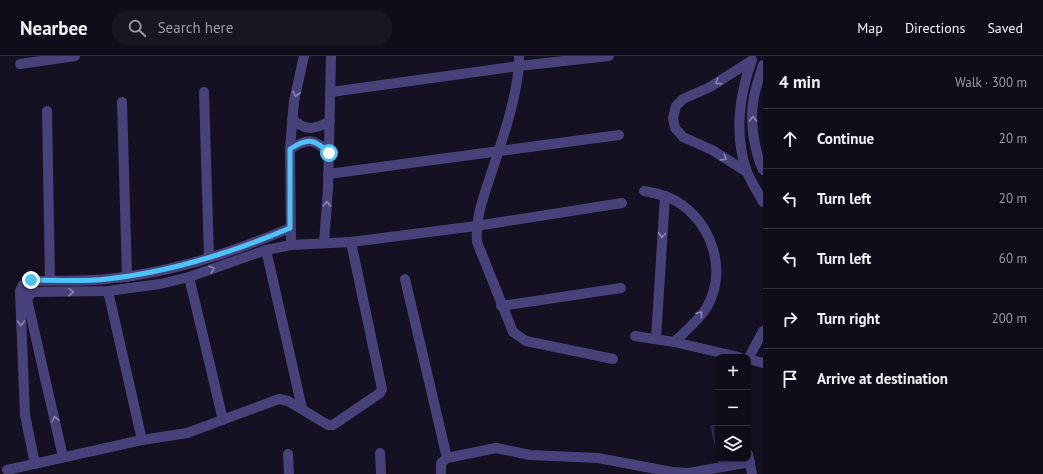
<!DOCTYPE html>
<html lang="en">
<head>
<meta charset="utf-8">
<style>
	:root { --surface:#100d1a; --page:#191623; --text:#f1f3f6; --muted:#9c9ca2; --line:#302d39 }
	body { margin:0; font-family:"PT Sans",sans-serif; background:var(--page); color:var(--text) }
	.controls { position:absolute; right:12px; bottom:12px; display:grid; overflow:hidden; border-radius:8px; box-shadow:0 2px 10px #0003 }
	.controls button { width:36px; height:36px; display:grid; place-items:center; padding:0; border:0; border-bottom:1px solid var(--line); background:var(--surface); color:var(--text); font:20px sans-serif }
	.stop { position:absolute; width:12px; height:12px; margin:-9px; border:3px solid #4fc3f7; border-radius:50%; background:#fff }
	.stop.end { background:#4fc3f7; border-color:#fff; box-shadow:0 1px 4px #0008 }
	.list { margin:0; padding:0; list-style:none }
	h2 { display:flex; justify-content:space-between; align-items:center; height:52px; margin:0; padding:0 16px; font-size:17px }
	h2 small { font-size:13px; font-weight:400; color:var(--muted) }
	.list li { display:grid; grid-template-columns:26px 1fr auto; gap:12px; align-items:center; box-sizing:border-box; height:60px; padding:0 16px; border-top:1px solid var(--line) }
	.list b { display:block; font-size:15px; white-space:nowrap }
	.list em { font-size:13px; font-style:normal; color:var(--muted) }
	.icon { flex:none; width:22px; height:22px; fill:none; stroke:currentColor; stroke-width:2; stroke-linecap:round; stroke-linejoin:round }
	.map { position:relative; flex:none; width:763px; height:418px; overflow:hidden }
	header { display:flex; align-items:center; gap:24px; box-sizing:border-box; height:56px; padding:0 20px; background:var(--surface); border-bottom:1px solid var(--line) }
	header strong { font-size:19px }
	nav { display:flex; gap:22px; margin-inline-start:auto; font-size:14px }
	.search { width:280px; height:36px; background:var(--page); display:flex; align-items:center; gap:10px; box-sizing:border-box; padding:0 14px; border-radius:16px; color:var(--muted); font-size:15px }
	main { display:flex }
	aside { flex:1; background:var(--surface) }
	.map>svg:first-child { display:block }
	.building { fill:#282041; stroke:#42356a }
	.lines { fill:none; stroke-linecap:round; stroke-linejoin:round }
	.street { stroke:#48427b; stroke-width:10 }
	.oneway { stroke:#8c86b4 }
	.route { stroke:#4fc3f7; stroke-width:5 }
</style>
</head>
<body>
<header>
<strong>Nearbee</strong>
<div class="search"><svg class="icon" aria-label="search" viewBox="0 0 24 24"><circle cx="10" cy="10" r="6"/><path d="M15 15l6 6"/></svg>Search here</div>
<nav><a>Map</a><a>Directions</a><a>Saved</a></nav>
</header>
<main>
<div class="map">
<svg width="763" height="418" viewBox="0 0 763 418">
	<rect width="100%" height="100%" fill="#151122"/>
	<!-- building -->
	<g class="building">
		<path d="M718,369V401L711,370Z"/>
		<path d="M718,403H747L720,409Z"/>
	</g>
	<g class="lines">
		<!-- street -->
		<g class="street">
			<path d="M519,0C520,34 501,88 490,121C483,143 475,163 477,186L513,276L526,285L613,303"/>
			<path d="M752,4C739,39 734,80 747,116C751,126 758,136 763,146"/>
			<path d="M20,8L75,0"/>
			<path d="M763,9C760,19 756,30 754,41C749,63 754,94 763,114"/>
			<path d="M204,36L209,202"/>
			<path d="M331,36L519,10L609,0"/>
			<path d="M122,46L127,221"/>
			<path d="M47,55L50,224"/>
			<path d="M292,63C305,75 315,74 330,65"/>
			<path d="M290,93C307,82 314,82 329,97"/>
			<path d="M747,116L712,94L683,81L675,72L673,62L676,50L683,43L710,31L751,5"/>
			<path d="M328,118L619,79"/>
			<path d="M644,135C655,137 666,139 676,145C711,166 728,213 707,251C699,264 685,276 674,286"/>
			<path d="M324,187L328,133L331,0"/>
			<path d="M291,189L290,93L294,45L304,0"/>
			<path d="M266,194L302,352"/>
			<path d="M189,221L223,364"/>
			<path d="M405,223L447,402"/>
			<path d="M23,229L32,236L108,235L160,228L189,221L266,194L291,189L351,186L476,170L622,147"/>
			<path d="M108,235L142,384"/>
			<path d="M32,236L27,243L63,401"/>
			<path d="M501,250L621,232"/>
			<path d="M635,280L674,286L739,301"/>
			<path d="M656,283L665,140"/>
			<path d="M748,303L763,275"/>
			<path d="M748,303L763,307"/>
			<path d="M380,397L381,418"/>
			<path d="M288,398L289,418"/>
			<path d="M748,398L752,418"/>
			<path d="M35,408L25,359L20,235L23,229L31,225C56,224 82,226 107,223C171,217 231,197 290,172"/>
			<path d="M7,414L142,384L187,377L279,343L288,345L328,369H333L380,337L382,333L351,186"/>
			<path d="M441,418V407L447,402L496,392L530,399L598,402L672,416L689,417L750,406"/>
		</g>
	</g>
	<!-- one-way arrows -->
	<defs><path id="oneway-chevron" d="M-2-3.5L2.5 0L-2 3.5" fill="none" stroke-width="1.6" stroke-linecap="round" stroke-linejoin="round"/></defs>
	<g class="oneway">
		<use href="#oneway-chevron" transform="translate(718 26) rotate(148)"/>
		<use href="#oneway-chevron" transform="translate(296 38) rotate(102)"/>
		<use href="#oneway-chevron" transform="translate(753 63) rotate(-91)"/>
		<use href="#oneway-chevron" transform="translate(724 102) rotate(32)"/>
		<use href="#oneway-chevron" transform="translate(327 148) rotate(-86)"/>
		<use href="#oneway-chevron" transform="translate(662 179) rotate(94)"/>
		<use href="#oneway-chevron" transform="translate(212 213) rotate(-19)"/>
		<use href="#oneway-chevron" transform="translate(71 236) rotate(-1)"/>
		<use href="#oneway-chevron" transform="translate(700 258) rotate(-50)"/>
		<use href="#oneway-chevron" transform="translate(21 267) rotate(88)"/>
		<use href="#oneway-chevron" transform="translate(55 363) rotate(-103)"/>
	</g>
	<g class="lines">
		<!-- route -->
		<path class="route" d="M31,224C56,224 82,226 107,223C171,216 231,197 290,172V93C307,82 314,82 329,97"/>
	</g>
</svg>
<div class="controls">
<button>+</button>
<button>−</button>
<button><svg class="icon" aria-label="layers" viewBox="0 0 24 24"><path d="M12 4l9 5-9 5-9-5zM3 14l9 5 9-5"/></svg></button>
</div>
<div class="stop" style="left:329px;top:97px"></div>
<div class="stop end" style="left:31px;top:224px"></div>
</div>
<aside>
<h2>4 min<small>Walk · 300 m</small></h2>
<ul class="list">
<li><svg class="icon" aria-label="ahead" viewBox="0 0 24 24"><path d="M12 20V5M6 11l6-6 6 6"/></svg><div><b>Continue</b></div><em>20 m</em></li>
<li><svg class="icon" aria-label="left" viewBox="0 0 24 24"><path d="M17 20v-9H6M10 6l-5 5 5 5"/></svg><div><b>Turn left</b></div><em>20 m</em></li>
<li><svg class="icon" aria-label="left" viewBox="0 0 24 24"><path d="M17 20v-9H6M10 6l-5 5 5 5"/></svg><div><b>Turn left</b></div><em>60 m</em></li>
<li><svg class="icon" aria-label="right" viewBox="0 0 24 24"><path d="M7 20v-9h11M14 6l5 5-5 5"/></svg><div><b>Turn right</b></div><em>200 m</em></li>
<li><svg class="icon" aria-label="arrive" viewBox="0 0 24 24"><path d="M6 21V4h12l-3 4 3 4H6"/></svg><div><b>Arrive at destination</b></div></li>
</ul>
</aside>
</main>
</body>
</html>
